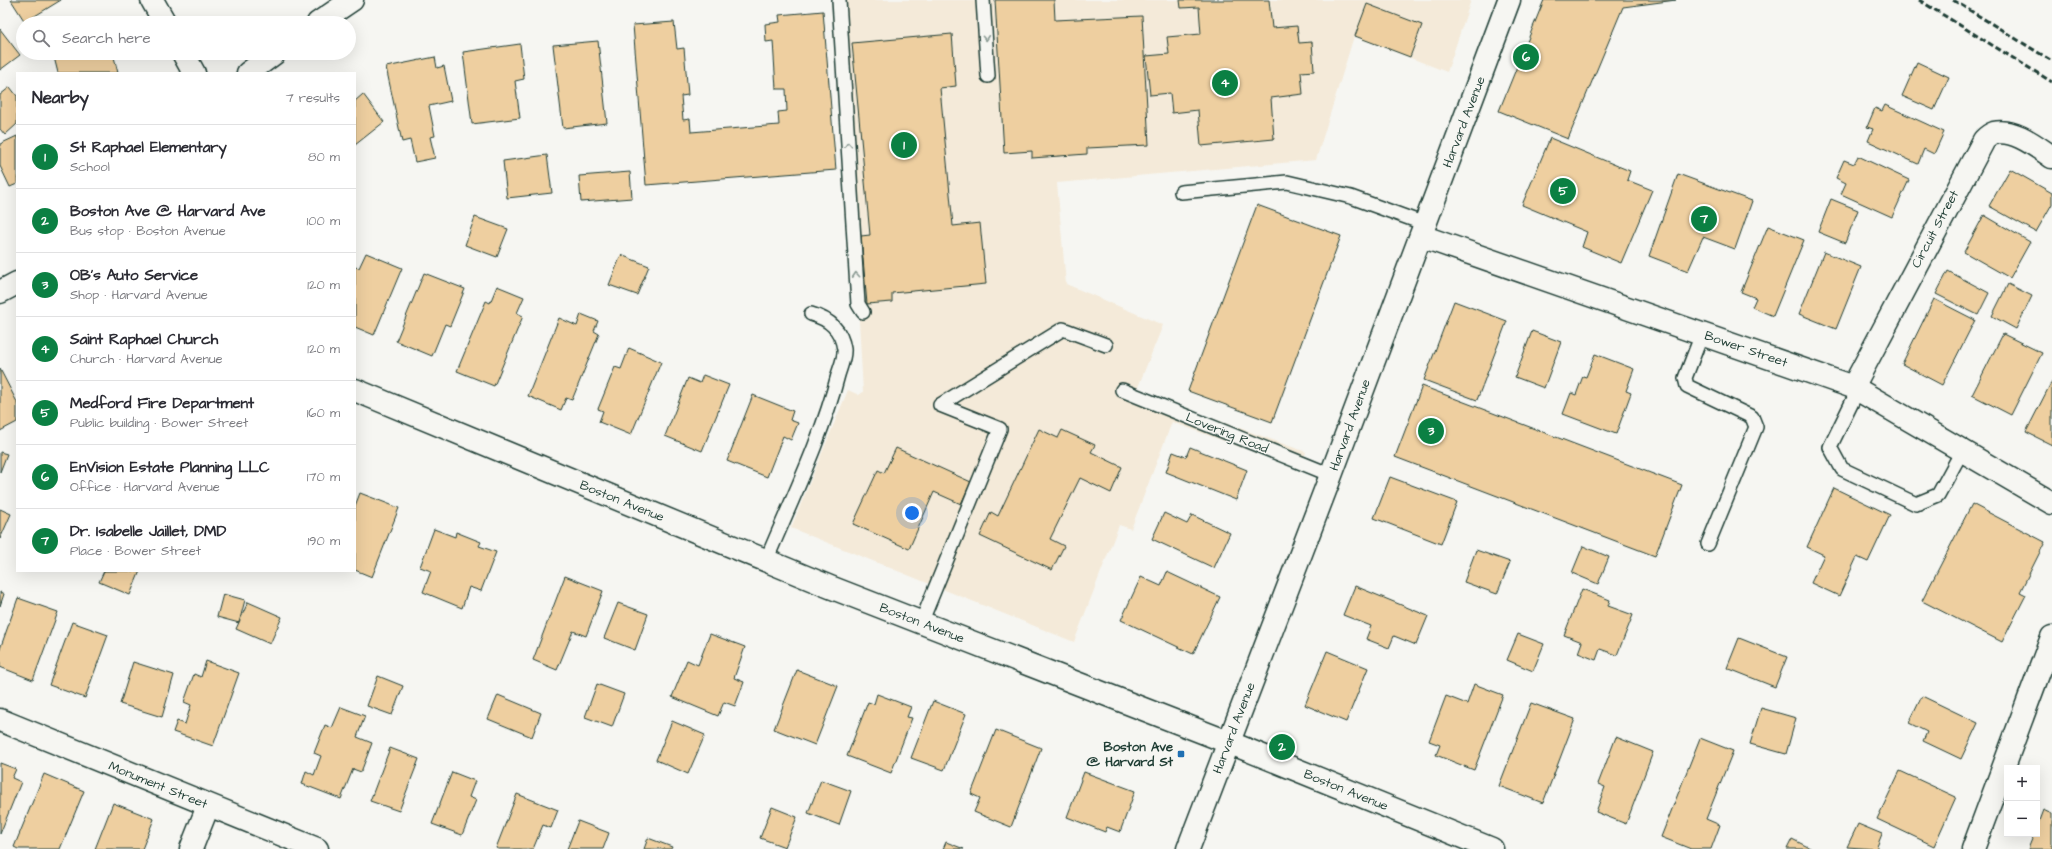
<!DOCTYPE html>
<html lang="en">
<head>
<meta charset="utf-8">
<style>
	:root { --surface:#fff; --page:#f2f2f3; --text:#2b2b33; --muted:#7c7c81; --line:#e1e1e2; --accent:#0b8043 }
	body { margin:0; font-family:"Architects Daughter",sans-serif; background:var(--page); color:var(--text) }
	.controls { position:absolute; right:12px; bottom:12px; display:grid; overflow:hidden; border-radius:0px; box-shadow:0 4px 16px #0002 }
	.controls button { width:36px; height:36px; display:grid; place-items:center; padding:0; border:0; border-bottom:1px solid var(--line); background:var(--surface); color:var(--text); font:20px sans-serif }
	.you { position:absolute; left:912px; top:513px; width:14px; height:14px; margin:-10px; border:3px solid #fff; border-radius:50%; background:#1a73e8; box-shadow:0 0 0 6px #1a73e833 }
	.badge { display:grid; place-items:center; width:26px; height:26px; border-radius:50%; background:var(--accent); color:#fff; font-size:13px; font-weight:700 }
	.pin { position:absolute; translate:-50% -50%; border:2px solid #fff; box-shadow:0 1px 4px #0006 }
	.list { margin:0; padding:0; list-style:none }
	h2 { display:flex; justify-content:space-between; align-items:center; height:52px; margin:0; padding:0 16px; font-size:17px }
	h2 small { font-size:13px; font-weight:400; color:var(--muted) }
	.list li { display:grid; grid-template-columns:26px 1fr auto; gap:12px; align-items:center; box-sizing:border-box; height:64px; padding:0 16px; border-top:1px solid var(--line) }
	.list b { display:block; font-size:15px; white-space:nowrap }
	.list p { margin:0; font-size:13px; white-space:nowrap; color:var(--muted) }
	.list em { font-size:13px; font-style:normal; color:var(--muted) }
	.icon { flex:none; width:22px; height:22px; fill:none; stroke:currentColor; stroke-width:2; stroke-linecap:round; stroke-linejoin:round }
	.map { position:relative; flex:none; width:2052px; height:849px; overflow:hidden }
	.search { position:absolute; background:var(--surface); box-shadow:0 4px 16px #0002; left:16px; top:16px; width:340px; height:44px; display:flex; align-items:center; gap:10px; box-sizing:border-box; padding:0 14px; border-radius:22px; color:var(--muted); font-size:15px }
	.panel { position:absolute; background:var(--surface); box-shadow:0 4px 16px #0002; left:16px; top:72px; width:340px; height:500px; border-radius:0px }
	.map>svg:first-child { display:block }
	.built { fill:#f4ead9 }
	.building { fill:#eecfa0; stroke:#1f3d34 }
	.lines { fill:none; stroke-linecap:round; stroke-linejoin:round }
	.lane-casing { stroke:#1f3d34; stroke-width:16 }
	.street-casing { stroke:#1f3d34; stroke-width:25 }
	.secondary-casing { stroke:#1f3d34; stroke-width:25 }
	.primary-casing { stroke:#1f3d34; stroke-width:25 }
	.lane { stroke:#f6f6f2; stroke-width:13 }
	.street { stroke:#f6f6f2; stroke-width:22 }
	.secondary { stroke:#f6f6f2; stroke-width:22 }
	.primary { stroke:#f6f6f2; stroke-width:22 }
	.rail { stroke:#1f3d34; stroke-width:3; stroke-dasharray:6 3; stroke-linecap:butt }
	.oneway { stroke:#8a9a93 }
	.poi-dot { fill:#1f6fb2; stroke:#f6f6f2; stroke-width:1.5 }
	.labels { text-anchor:middle; dominant-baseline:central; stroke-width:3; stroke-linejoin:round; paint-order:stroke }
	.street-label { font-size:13px; fill:#1f3d34; stroke:#f6f6f2 }
	.poi-label { font-size:13px; font-weight:bold; fill:#1f3d34; stroke:#f6f6f2; text-anchor:end }
</style>
</head>
<body>
<div class="map">
<svg width="2052" height="849" viewBox="0 0 2052 849">
	<rect width="100%" height="100%" fill="#f6f6f2"/>
	<filter id="ink" filterUnits="userSpaceOnUse"><feTurbulence type="fractalNoise" baseFrequency=".025" numOctaves="2"/><feDisplacementMap in="SourceGraphic" scale="8" xChannelSelector="R" yChannelSelector="G"/><feConvolveMatrix kernelMatrix="1 2 1 2 8 2 1 2 1" color-interpolation-filters="sRGB"/></filter>
	<g filter="url(#ink)">
		<!-- built -->
		<path class="built" d="M841,0H1471L1447,72L1354,36L1316,160L1057,183L1066,284L1163,325L1134,397L1181,407L1306,452L1300,469L1172,422L1131,529L1119,525L1074,642L791,528L848,390L859,395L863,392Z"/>
		<!-- building -->
		<g class="building">
			<path d="M11,0H61L25,22Z"/>
			<path d="M995,0H1054L1055,20L1142,16L1149,145L1087,148V154L1032,158V151L1004,153Z"/>
			<path d="M1180,0H1269L1272,28L1297,26L1299,43L1312,42L1314,71L1301,72L1303,94L1271,98L1274,139L1201,146L1198,110L1172,113L1170,93L1150,95L1146,56L1169,54L1167,37L1201,34L1199,7L1181,8Z"/>
			<path d="M1544,0H1676L1623,7L1568,139L1499,111Z"/>
			<path d="M1367,4L1422,25L1410,57L1355,36Z"/>
			<path d="M823,11L836,170L646,185L633,25L674,22L677,49L684,48L688,95L681,96L683,120L690,119L691,132L779,125L778,112L787,111L786,89H776L773,41L766,42L765,24L780,22L779,15Z"/>
			<path d="M0,29L20,55L0,70Z"/>
			<path d="M952,34L956,86L940,88L953,226L980,223L986,284L892,293V302L867,304L861,236L870,235L852,43Z"/>
			<path d="M598,41L607,123L563,128L553,45Z"/>
			<path d="M520,44L524,79L515,81L520,118L472,124L463,52Z"/>
			<path d="M53,53H113L118,73H58Z"/>
			<path d="M435,57L437,68L444,66L451,101L429,106L435,136L430,137L435,158L415,162L410,140L402,142L386,67Z"/>
			<path d="M1917,62L1949,77L1934,110L1902,96Z"/>
			<path d="M10,87L17,96V124L5,135L0,129V95Z"/>
			<path d="M363,94L384,122L355,145V101Z"/>
			<path d="M1885,105L1944,132L1934,154L1924,149L1918,164L1868,141L1873,129L1867,127L1875,108L1882,111Z"/>
			<path d="M17,136V184L10,187L0,166V144Z"/>
			<path d="M1550,138L1630,171L1627,180L1652,190L1621,263L1582,247L1587,232L1522,205Z"/>
			<path d="M547,155L552,193L507,198L503,161Z"/>
			<path d="M1858,156L1909,180L1892,217L1841,194L1846,183L1836,178L1844,160L1854,164Z"/>
			<path d="M2010,169L2052,193V204L2036,232L1989,206Z"/>
			<path d="M630,172L632,198L581,202L579,176Z"/>
			<path d="M1678,174L1752,201L1735,249L1703,237L1688,271L1649,256Z"/>
			<path d="M1831,199L1858,210L1845,243L1818,232Z"/>
			<path d="M1257,205L1341,236L1272,422L1188,391Z"/>
			<path d="M1984,215L2030,242L2010,278L1964,252Z"/>
			<path d="M475,217L508,229L497,257L465,245Z"/>
			<path d="M1768,226L1804,240L1773,316L1752,307L1756,298L1741,292Z"/>
			<path d="M1824,252L1861,267L1836,329L1799,314Z"/>
			<path d="M366,253L402,268L374,335L355,327V267L359,268Z"/>
			<path d="M621,255L649,266L637,295L609,285Z"/>
			<path d="M1948,271L1989,293L1978,315L1936,294Z"/>
			<path d="M424,273L465,289L450,326L445,324L432,356L396,341Z"/>
			<path d="M2008,284L2032,296L2016,329L1992,316Z"/>
			<path d="M497,286L524,297L517,313L523,316L494,386L457,371L486,301L490,303Z"/>
			<path d="M1934,299L1975,320L1942,385L1902,364Z"/>
			<path d="M1454,301L1507,321L1477,400L1424,380Z"/>
			<path d="M581,314L598,321L594,331L599,334L572,400L566,398L561,410L528,396L559,318L577,326Z"/>
			<path d="M1532,331L1561,342L1544,388L1515,377Z"/>
			<path d="M2003,334L2042,353L2011,415L1972,395Z"/>
			<path d="M629,348L661,362L631,435L599,422L603,411L598,409L615,367L621,369Z"/>
			<path d="M1595,354L1634,369L1626,391L1631,393L1616,434L1563,414L1571,393L1576,395L1583,376L1586,377Z"/>
			<path d="M0,369L17,402V422L0,431Z"/>
			<path d="M703,375L729,385L702,451L665,436L688,378L700,383Z"/>
			<path d="M2052,381V445L2026,432Z"/>
			<path d="M1422,386L1682,485L1655,556L1395,457Z"/>
			<path d="M753,395L793,411L790,420L798,423L791,440L783,436L767,477L727,461Z"/>
			<path d="M1039,429L1058,438L1062,430L1095,445L1091,452L1122,467L1111,493L1080,478L1050,539L1064,546L1052,570L980,536L991,512L998,516Z"/>
			<path d="M1190,447L1247,470L1236,500L1166,472L1173,452L1186,457Z"/>
			<path d="M896,448L971,482L961,504L934,492L909,549L853,524L878,470L884,473Z"/>
			<path d="M0,452L7,454L0,472Z"/>
			<path d="M1390,477L1457,502L1441,544L1374,518Z"/>
			<path d="M1834,488L1890,515L1868,562L1857,557L1839,596L1811,583L1824,555L1807,547Z"/>
			<path d="M360,493L399,508L372,577L355,570V506Z"/>
			<path d="M1972,504L2045,542L2020,592L2026,595L2002,642L1922,601Z"/>
			<path d="M0,509L11,514L0,539Z"/>
			<path d="M1164,513L1187,524L1192,515L1230,533L1214,568L1152,539Z"/>
			<path d="M434,529L455,537L456,532L481,542L479,546L496,552L481,591L469,587L462,608L423,592L431,571L420,567Z"/>
			<path d="M1583,546L1609,557L1598,584L1572,573Z"/>
			<path d="M1476,550L1510,562L1497,594L1464,582Z"/>
			<path d="M104,571H140L130,595L99,582Z"/>
			<path d="M1167,572L1220,597L1193,654L1121,620L1141,577L1161,586Z"/>
			<path d="M565,576L603,591L586,636L573,631L557,670L533,660Z"/>
			<path d="M1355,586L1428,616L1416,645L1394,636L1389,648L1366,639L1371,626L1343,615Z"/>
			<path d="M1582,589L1610,600L1608,606L1633,615L1617,655L1600,649L1596,660L1578,653L1582,642L1564,635Z"/>
			<path d="M0,592L4,594L0,606Z"/>
			<path d="M223,594L245,600L239,623L217,617Z"/>
			<path d="M18,598L58,612L33,680L0,667V649Z"/>
			<path d="M248,602L282,617L270,644L236,629Z"/>
			<path d="M618,603L648,614L635,650L604,638Z"/>
			<path d="M72,622L108,635L85,698L49,685Z"/>
			<path d="M710,634L745,647L734,678L744,682L735,706L724,702L718,716L672,697L687,660L698,665Z"/>
			<path d="M1518,634L1544,644L1533,671L1507,660Z"/>
			<path d="M1739,638L1787,657L1775,687L1727,668Z"/>
			<path d="M1327,651L1368,668L1346,722L1305,705Z"/>
			<path d="M206,661L239,673L213,746L173,732L177,721L185,724L191,705L184,702L194,674L201,677Z"/>
			<path d="M133,662L174,675L162,717L120,704Z"/>
			<path d="M797,670L838,686L815,745L774,729Z"/>
			<path d="M378,676L403,686L392,715L367,706Z"/>
			<path d="M597,684L624,694L612,727L585,717Z"/>
			<path d="M1474,684L1503,695L1474,770L1436,755L1440,745L1429,741L1446,696L1467,704Z"/>
			<path d="M877,694L911,707L907,717L912,718L891,773L847,756L868,702L874,704Z"/>
			<path d="M498,695L541,713L532,737L488,719Z"/>
			<path d="M1922,696L1978,723L1961,759L1923,741L1927,732L1909,723Z"/>
			<path d="M933,701L966,714L944,770L911,758Z"/>
			<path d="M1531,703L1575,719L1543,803L1499,786Z"/>
			<path d="M341,707L365,716L357,737L372,743L361,772L353,769L341,799L302,784L306,771L314,775L321,756L314,753L325,725L332,728Z"/>
			<path d="M1761,708L1796,718L1786,754L1750,744Z"/>
			<path d="M672,721L705,735L688,774L656,760Z"/>
			<path d="M996,730L1041,748L1011,827L974,812L980,798L971,794Z"/>
			<path d="M1616,737L1653,752L1626,824L1596,812L1605,787L1598,784Z"/>
			<path d="M1700,738L1733,751L1706,819L1720,825L1711,849H1691L1661,837Z"/>
			<path d="M390,748L419,759L399,811L370,801Z"/>
			<path d="M0,763L16,769L12,778L21,782L0,834Z"/>
			<path d="M1900,771L1956,797L1934,846L1877,819Z"/>
			<path d="M452,772L475,781L469,797L476,800L462,835L432,824Z"/>
			<path d="M1084,772L1135,791L1120,832L1107,827L1105,832L1067,817Z"/>
			<path d="M44,774L84,791L60,849H18L14,847Z"/>
			<path d="M821,780L851,791L839,825L808,813Z"/>
			<path d="M517,794L558,810L551,828L543,825L533,849H498L496,848Z"/>
			<path d="M113,803L154,819L142,849H95Z"/>
			<path d="M772,807L797,817L785,847L760,838Z"/>
			<path d="M2043,810L2052,814V849H2028L2034,834H2037V826Z"/>
			<path d="M578,821L609,833L603,849H567Z"/>
			<path d="M1858,824L1882,834L1876,849L1847,847Z"/>
			<path d="M648,838L672,847L671,849H644Z"/>
			<path d="M1792,839L1812,849H1787Z"/>
			<path d="M946,842L964,849H943Z"/>
		</g>
		<g class="lines">
			<defs>
				<g id="lane">
					<path d="M839,0L858,304L863,312"/>
					<path d="M983,0L988,76"/>
					<path d="M1181,192L1287,182L1351,197L1425,224"/>
					<path d="M1702,334L1685,378L1687,386L1752,417L1756,427L1708,544"/>
					<path d="M1122,390L1331,475"/>
					<path d="M1858,390L1830,447L1842,469L1916,504L1938,495L1962,451"/>
					<path d="M766,561C791,501 822,438 838,375C840,368 845,357 844,349C841,329 829,319 811,314"/>
					<path d="M921,623L1000,429L940,405L1063,329L1106,345"/>
				</g>
				<g id="street">
					<path d="M1421,236L1853,387L2052,503"/>
					<path d="M1853,387L1984,140C1987,137 1991,134 1994,133C2014,128 2037,147 2052,157"/>
					<path d="M0,720L317,849"/>
					<path d="M191,849L208,806"/>
					<path d="M1973,849L2052,637"/>
				</g>
				<g id="secondary">
					<path d="M152,0L165,23"/>
					<path d="M183,53L194,73"/>
					<path d="M355,390L830,587L1228,742L1492,849"/>
					<path d="M1188,849L1331,475L1509,0"/>
				</g>
				<g id="primary">
					<path d="M318,23L352,0"/>
					<path d="M248,73L275,53"/>
					<path d="M0,292L17,283"/>
				</g>
			</defs>
			<!-- lane casing -->
			<use href="#lane" class="lane-casing"/>
			<!-- street casing -->
			<use href="#street" class="street-casing"/>
			<!-- secondary casing -->
			<use href="#secondary" class="secondary-casing"/>
			<!-- primary casing -->
			<use href="#primary" class="primary-casing"/>
			<!-- lane -->
			<use href="#lane" class="lane"/>
			<!-- street -->
			<use href="#street" class="street"/>
			<!-- secondary -->
			<use href="#secondary" class="secondary"/>
			<!-- primary -->
			<use href="#primary" class="primary"/>
			<!-- rail -->
			<g class="rail">
				<path d="M1919,0L2052,82"/>
				<path d="M1953,0L2052,61"/>
			</g>
		</g>
		<!-- one-way arrows -->
		<defs><path id="oneway-chevron" d="M-2-3.5L2.5 0L-2 3.5" fill="none" stroke-width="1.6" stroke-linecap="round" stroke-linejoin="round"/></defs>
		<g class="oneway">
			<use href="#oneway-chevron" transform="translate(986 38) rotate(86)"/>
			<use href="#oneway-chevron" transform="translate(848 145) rotate(-94)"/>
			<use href="#oneway-chevron" transform="translate(856 275) rotate(-94)"/>
		</g>
	</g>
	<!-- markers -->
	<rect class="poi-dot" x="1177" y="750" width="8" height="8" rx="2"/>
	<g class="labels">
		<!-- street labels -->
		<g class="street-label">
			<text transform="translate(1464 122) rotate(-69)">Harvard Avenue</text>
			<text transform="translate(1935 229) rotate(-62)">Circuit Street</text>
			<text transform="translate(1746 349) rotate(19)">Bower Street</text>
			<text transform="translate(1350 425) rotate(-70)">Harvard Avenue</text>
			<text transform="translate(1227 433) rotate(22)">Lovering Road</text>
			<text transform="translate(622 501) rotate(22)">Boston Avenue</text>
			<text transform="translate(922 623) rotate(21)">Boston Avenue</text>
			<text transform="translate(1234 728) rotate(-69)">Harvard Avenue</text>
			<text transform="translate(158 785) rotate(22)">Monument Street</text>
			<text transform="translate(1346 790) rotate(22)">Boston Avenue</text>
		</g>
		<!-- poi labels -->
		<g class="poi-label">
			<text x="1173" y="747">Boston Ave<tspan x="1173" dy="15">@ Harvard St</tspan></text>
		</g>
	</g>
</svg>
<div class="controls">
<button>+</button>
<button>−</button>
</div>
<div class="you"></div>
<div class="pin badge" style="left:904px;top:145px">1</div>
<div class="pin badge" style="left:1282px;top:747px">2</div>
<div class="pin badge" style="left:1431px;top:431px">3</div>
<div class="pin badge" style="left:1225px;top:83px">4</div>
<div class="pin badge" style="left:1563px;top:191px">5</div>
<div class="pin badge" style="left:1526px;top:57px">6</div>
<div class="pin badge" style="left:1704px;top:219px">7</div>
<div class="search"><svg class="icon" aria-label="search" viewBox="0 0 24 24"><circle cx="10" cy="10" r="6"/><path d="M15 15l6 6"/></svg>Search here</div>
<section class="panel">
<h2>Nearby<small>7 results</small></h2>
<ul class="list">
<li><span class="badge">1</span><div><b>St Raphael Elementary</b><p>School</p></div><em>80 m</em></li>
<li><span class="badge">2</span><div><b>Boston Ave @ Harvard Ave</b><p>Bus stop · Boston Avenue</p></div><em>100 m</em></li>
<li><span class="badge">3</span><div><b>OB's Auto Service</b><p>Shop · Harvard Avenue</p></div><em>120 m</em></li>
<li><span class="badge">4</span><div><b>Saint Raphael Church</b><p>Church · Harvard Avenue</p></div><em>120 m</em></li>
<li><span class="badge">5</span><div><b>Medford Fire Department</b><p>Public building · Bower Street</p></div><em>160 m</em></li>
<li><span class="badge">6</span><div><b>EnVision Estate Planning LLC</b><p>Office · Harvard Avenue</p></div><em>170 m</em></li>
<li><span class="badge">7</span><div><b>Dr. Isabelle Jaillet, DMD</b><p>Place · Bower Street</p></div><em>190 m</em></li>
</ul>
</section>
</div>
</body>
</html>
